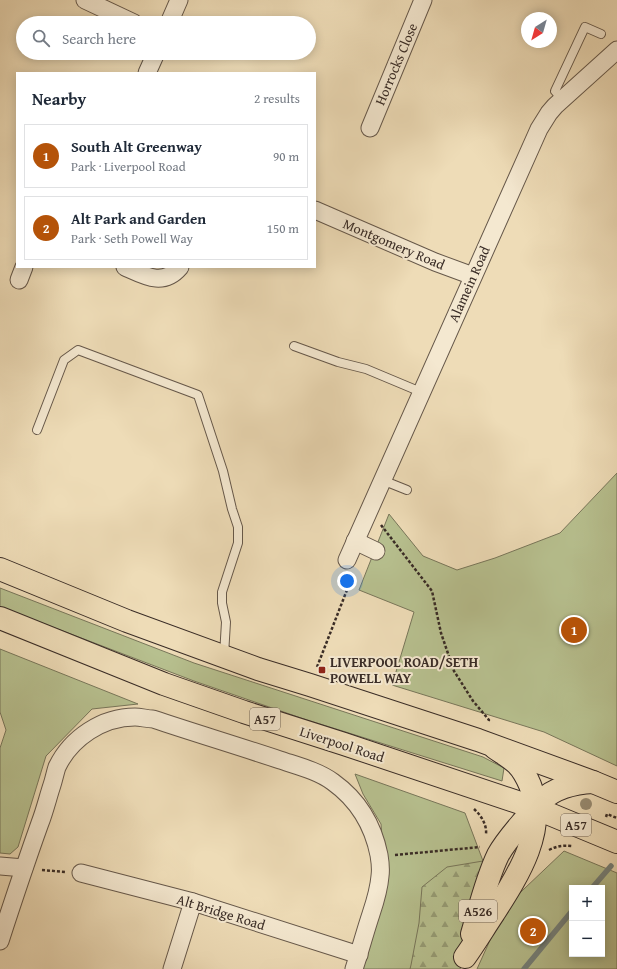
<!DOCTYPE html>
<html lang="en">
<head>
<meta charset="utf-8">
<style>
	:root { --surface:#fff; --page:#f6f6f7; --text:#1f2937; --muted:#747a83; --line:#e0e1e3; --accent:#b45309 }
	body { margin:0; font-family:"Gentium Book Plus",serif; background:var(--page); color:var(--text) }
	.controls { position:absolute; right:12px; bottom:12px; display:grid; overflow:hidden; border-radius:0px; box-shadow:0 2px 10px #0003 }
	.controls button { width:36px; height:36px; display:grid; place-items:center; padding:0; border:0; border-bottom:1px solid var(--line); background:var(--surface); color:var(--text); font:20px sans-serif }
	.compass { position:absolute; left:521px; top:12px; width:36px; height:36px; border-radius:50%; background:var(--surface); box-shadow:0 2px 10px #0003; rotate:217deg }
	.you { position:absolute; left:347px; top:581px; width:14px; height:14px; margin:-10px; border:3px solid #fff; border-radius:50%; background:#1a73e8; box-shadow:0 0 0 6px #1a73e833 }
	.badge { display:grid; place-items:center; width:26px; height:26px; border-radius:50%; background:var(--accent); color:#fff; font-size:13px; font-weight:700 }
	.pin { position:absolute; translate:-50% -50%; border:2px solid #fff; box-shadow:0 1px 4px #0006 }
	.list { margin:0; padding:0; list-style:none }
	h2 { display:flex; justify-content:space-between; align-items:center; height:52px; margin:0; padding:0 16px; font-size:17px }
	h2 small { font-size:13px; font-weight:400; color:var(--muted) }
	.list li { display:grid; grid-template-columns:26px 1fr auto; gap:12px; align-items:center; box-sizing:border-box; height:64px; margin:0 8px 8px; padding:0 8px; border:1px solid var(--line); border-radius:0px }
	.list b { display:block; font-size:15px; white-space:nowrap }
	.list p { margin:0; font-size:13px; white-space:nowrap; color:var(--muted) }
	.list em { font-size:13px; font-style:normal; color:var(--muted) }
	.icon { flex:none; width:22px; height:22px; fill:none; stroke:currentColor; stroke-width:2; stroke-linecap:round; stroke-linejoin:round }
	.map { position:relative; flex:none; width:617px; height:969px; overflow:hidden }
	.search { position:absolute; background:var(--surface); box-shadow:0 2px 10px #0003; left:16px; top:16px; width:300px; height:44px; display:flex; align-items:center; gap:10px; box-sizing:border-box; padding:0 14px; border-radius:22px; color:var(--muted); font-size:15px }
	.panel { position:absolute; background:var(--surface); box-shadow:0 2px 10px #0003; left:16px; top:72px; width:300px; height:196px; border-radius:0px }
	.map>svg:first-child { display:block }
	.green { fill:#b7c08f; stroke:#78765a; fill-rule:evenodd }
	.forest { fill:url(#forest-firs); stroke:#78765a }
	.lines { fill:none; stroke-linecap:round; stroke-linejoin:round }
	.stream { stroke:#74817c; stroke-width:5.5 }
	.lane-casing { stroke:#66584a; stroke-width:10 }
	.street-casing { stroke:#66584a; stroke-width:19 }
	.primary-casing { stroke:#392c26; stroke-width:24 }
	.highway-casing { stroke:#392c26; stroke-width:24 }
	.path { stroke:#392c26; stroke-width:2.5; stroke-dasharray:3 2; stroke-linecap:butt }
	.lane { stroke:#f4e8d0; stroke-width:8 }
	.street { stroke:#f4e8d0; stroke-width:17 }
	.primary { stroke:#eedcb7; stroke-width:22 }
	.highway { stroke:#eedcb7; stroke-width:22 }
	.tree { fill:#988c73 }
	.poi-dot { fill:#8f2418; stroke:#f4e8d0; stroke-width:1.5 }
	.labels { text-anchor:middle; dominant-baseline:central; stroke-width:4; stroke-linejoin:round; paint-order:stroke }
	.shield { fill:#f4e8d0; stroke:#716459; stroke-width:1 }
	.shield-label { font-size:13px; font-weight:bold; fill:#392c26 }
	.street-label { font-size:14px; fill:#392c26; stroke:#f4e8d0 }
	.poi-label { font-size:14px; font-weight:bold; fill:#392c26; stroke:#f4e8d0; text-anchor:start }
</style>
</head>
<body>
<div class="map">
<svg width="617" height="969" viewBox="0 0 617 969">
	<defs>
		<pattern id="forest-firs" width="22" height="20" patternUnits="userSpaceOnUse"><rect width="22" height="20" fill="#b7c08f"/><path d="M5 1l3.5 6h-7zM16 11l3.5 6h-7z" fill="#969c75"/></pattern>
	</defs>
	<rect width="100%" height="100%" fill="#eedcb7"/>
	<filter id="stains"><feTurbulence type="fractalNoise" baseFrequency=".005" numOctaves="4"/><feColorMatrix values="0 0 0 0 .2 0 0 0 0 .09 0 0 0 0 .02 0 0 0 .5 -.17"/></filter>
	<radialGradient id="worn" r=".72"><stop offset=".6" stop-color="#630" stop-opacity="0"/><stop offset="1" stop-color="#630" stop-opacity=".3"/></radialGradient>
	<!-- green -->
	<g class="green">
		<path d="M617,473V766L544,732L392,685L414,612L359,590L389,514L423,556L457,570L495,558L560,533Z"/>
		<path d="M0,588L194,663L483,757L504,768L502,781L301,718L194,681L0,607Z"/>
		<path d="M0,649L138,704L92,709L46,756L18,847L10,854L0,853V748L6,730L0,712Z"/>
		<path d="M355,774L465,813L483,861L438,969H359L385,878L381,824L363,794Z"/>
		<path d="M564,851L617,873V969H477L505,907ZM572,888H602V954H572Z"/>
	</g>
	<!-- forest -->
	<path class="forest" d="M483,861L493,866L465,957L460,969H410L411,965L419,923L422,887L447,867Z"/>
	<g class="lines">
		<!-- stream -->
		<g class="stream">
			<path d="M592,888L611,866"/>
			<path d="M524,969L572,911"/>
		</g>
		<defs>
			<g id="lane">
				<path d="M562,99L555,91L585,27L601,34"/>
				<path d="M294,346L338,362L366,369L421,392"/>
				<path d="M37,430L64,360L78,350L198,395L223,471L232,509L238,527V543L222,592V603L226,622L224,655"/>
				<path d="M382,480L407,490"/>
			</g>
			<g id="street">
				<path d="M85,0L134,23"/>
				<path d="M169,23L179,0"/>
				<path d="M147,73L156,53"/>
				<path d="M370,128L423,0"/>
				<path d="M315,210L435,262L473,276"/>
				<path d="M125,267C145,276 163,287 180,267"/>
				<path d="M19,280L24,267"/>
				<path d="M355,541L376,551"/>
				<path d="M347,560L539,129L549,113L555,106L617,50"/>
				<path d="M0,866L24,868"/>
				<path d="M81,873L193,902L359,955"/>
				<path d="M0,941C13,901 26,862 40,823C45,810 48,797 52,785C54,779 55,773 57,767C71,738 102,717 135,717C141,717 147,719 153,719C195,733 238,746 280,760C298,766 318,771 333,782C358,800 373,825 379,855C380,861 381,869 380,876C379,889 375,902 371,914C365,932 360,951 354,969"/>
				<path d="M172,969L193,902"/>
			</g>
			<g id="primary">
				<path d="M472,934C480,907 486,880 498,855C505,842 516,830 526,818C531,812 536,806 542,800C556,787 575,783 593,782"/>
				<path d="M465,957C475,943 484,928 494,913C517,877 548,830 530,785C527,778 523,770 517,764C511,758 502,753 495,748"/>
			</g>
			<g id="highway">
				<path d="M0,569L127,621L258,669L310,685L478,740L593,782L617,792"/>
				<path d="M0,618L164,684L244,712L344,744L535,808L617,842"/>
			</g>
		</defs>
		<!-- lane casing -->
		<use href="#lane" class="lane-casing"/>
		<!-- street casing -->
		<use href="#street" class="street-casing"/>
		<!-- primary casing -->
		<use href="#primary" class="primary-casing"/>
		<!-- highway casing -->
		<use href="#highway" class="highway-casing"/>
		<!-- path -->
		<g class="path">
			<path d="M381,525L432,591L441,633L454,671L473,701L489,720L488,722"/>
			<path d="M317,667L352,577"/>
			<path d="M474,809C481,815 487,825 486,834"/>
			<path d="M606,817L607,814L617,818"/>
			<path d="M549,850C557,846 563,845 572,846"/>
			<path d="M395,855L480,847"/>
			<path d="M42,870L65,872"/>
		</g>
		<!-- lane -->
		<use href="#lane" class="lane"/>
		<!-- street -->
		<use href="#street" class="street"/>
		<!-- primary -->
		<use href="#primary" class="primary"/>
		<!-- highway -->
		<use href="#highway" class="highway"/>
	</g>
	<!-- trees -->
	<circle class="tree" cx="586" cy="804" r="6"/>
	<!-- markers -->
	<rect class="poi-dot" x="318" y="666" width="8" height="8" rx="2"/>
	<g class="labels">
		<!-- shield labels -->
		<g class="shield">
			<rect x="250" y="708" width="30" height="22" rx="3"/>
			<rect x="561" y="814" width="30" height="22" rx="3"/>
			<rect x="459" y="900" width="38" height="22" rx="3"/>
		</g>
		<g class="shield-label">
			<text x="265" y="719">A57</text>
			<text x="576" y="825">A57</text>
			<text x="478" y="911">A526</text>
		</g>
		<!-- street labels -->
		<g class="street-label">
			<text transform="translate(396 64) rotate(-67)">Horrocks Close</text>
			<text transform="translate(394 244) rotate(23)">Montgomery Road</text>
			<text transform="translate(469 284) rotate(-66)">Alamein Road</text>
			<text transform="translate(342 744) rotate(18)">Liverpool Road</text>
			<text transform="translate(221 912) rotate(17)">Alt Bridge Road</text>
		</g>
		<!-- poi labels -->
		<g class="poi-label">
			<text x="330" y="662">LIVERPOOL ROAD/SETH<tspan x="330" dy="16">POWELL WAY</tspan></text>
		</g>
	</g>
	<rect width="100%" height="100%" filter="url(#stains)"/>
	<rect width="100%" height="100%" fill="url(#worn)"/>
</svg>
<div class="controls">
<button>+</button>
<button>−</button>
</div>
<svg class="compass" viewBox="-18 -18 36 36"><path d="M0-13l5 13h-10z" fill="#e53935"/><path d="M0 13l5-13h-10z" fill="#747a83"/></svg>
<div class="you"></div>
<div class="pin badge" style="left:574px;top:630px">1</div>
<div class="pin badge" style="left:533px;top:931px">2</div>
<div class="search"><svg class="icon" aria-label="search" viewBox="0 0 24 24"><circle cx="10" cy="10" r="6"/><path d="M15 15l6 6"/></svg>Search here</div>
<section class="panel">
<h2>Nearby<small>2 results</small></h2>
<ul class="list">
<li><span class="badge">1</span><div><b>South Alt Greenway</b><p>Park · Liverpool Road</p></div><em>90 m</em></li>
<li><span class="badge">2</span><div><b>Alt Park and Garden</b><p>Park · Seth Powell Way</p></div><em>150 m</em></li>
</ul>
</section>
</div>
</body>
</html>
